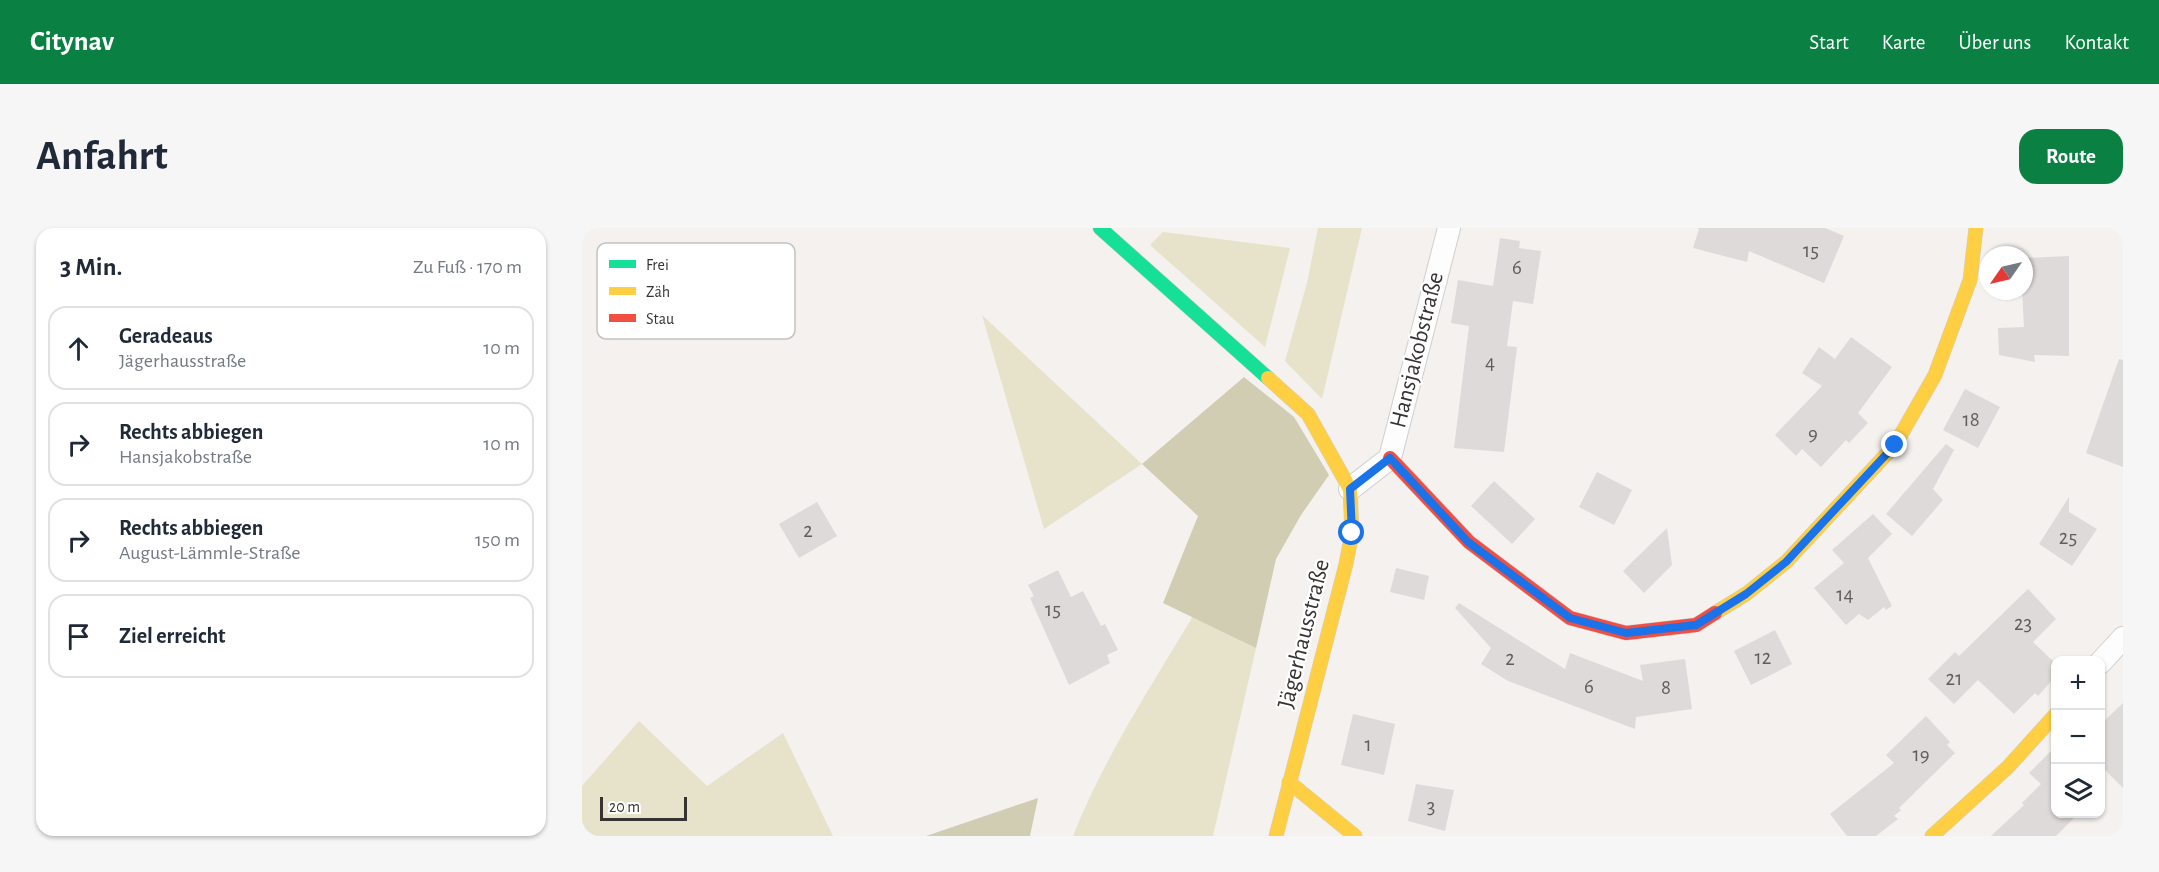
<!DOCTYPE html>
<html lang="de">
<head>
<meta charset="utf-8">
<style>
	:root { --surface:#fff; --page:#f6f6f7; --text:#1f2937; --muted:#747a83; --line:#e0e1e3; --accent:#0b8043 }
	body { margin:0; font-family:"Alegreya Sans",sans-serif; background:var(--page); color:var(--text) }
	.controls { position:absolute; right:18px; bottom:18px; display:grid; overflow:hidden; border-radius:12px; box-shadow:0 2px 4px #0004 }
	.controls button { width:54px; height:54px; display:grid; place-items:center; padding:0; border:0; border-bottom:2px solid var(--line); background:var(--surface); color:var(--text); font:30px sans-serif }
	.compass { position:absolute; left:1397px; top:18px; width:54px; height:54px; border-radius:50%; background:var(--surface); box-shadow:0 2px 4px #0004; rotate:236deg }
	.scale { position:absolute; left:18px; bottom:15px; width:87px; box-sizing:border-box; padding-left:6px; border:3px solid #363332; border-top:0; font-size:16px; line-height:21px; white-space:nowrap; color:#363332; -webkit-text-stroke:4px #fff; paint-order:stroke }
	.stop { position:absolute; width:18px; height:18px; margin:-14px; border:4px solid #1a73e8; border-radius:50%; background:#fff }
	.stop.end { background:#1a73e8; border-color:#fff; box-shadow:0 2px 6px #0008 }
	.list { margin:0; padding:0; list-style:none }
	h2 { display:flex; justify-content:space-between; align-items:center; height:78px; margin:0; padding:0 24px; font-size:26px }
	h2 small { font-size:20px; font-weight:400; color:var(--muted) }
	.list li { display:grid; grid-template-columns:39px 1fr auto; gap:18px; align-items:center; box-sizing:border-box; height:84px; margin:0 12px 12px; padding:0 12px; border:2px solid var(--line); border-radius:18px }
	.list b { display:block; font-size:22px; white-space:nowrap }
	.list p { margin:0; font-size:20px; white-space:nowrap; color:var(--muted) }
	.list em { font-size:20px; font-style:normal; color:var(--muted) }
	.icon { flex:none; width:33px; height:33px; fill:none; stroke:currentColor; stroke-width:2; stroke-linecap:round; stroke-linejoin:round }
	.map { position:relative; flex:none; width:1541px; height:608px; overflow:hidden; border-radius:18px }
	header { display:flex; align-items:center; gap:36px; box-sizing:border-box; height:84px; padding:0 30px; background:var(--accent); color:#fff }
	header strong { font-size:28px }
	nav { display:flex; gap:33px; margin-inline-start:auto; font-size:21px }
	.intro { display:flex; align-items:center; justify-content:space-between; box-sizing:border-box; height:144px; padding:0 36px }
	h1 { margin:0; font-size:42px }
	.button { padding:15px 27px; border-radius:18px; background:var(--accent); color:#fff; font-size:21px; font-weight:700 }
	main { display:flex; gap:36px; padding:0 36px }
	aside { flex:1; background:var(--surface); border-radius:18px; box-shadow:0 2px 4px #0004 }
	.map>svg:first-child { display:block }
	.green { fill:#e6e3ca }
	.forest { fill:#d1cdb3 }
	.building { fill:#dddad9 }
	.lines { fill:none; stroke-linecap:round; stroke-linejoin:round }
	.street-casing { stroke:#d0cecc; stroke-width:24 }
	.fast-casing { stroke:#d0cecc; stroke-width:15 }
	.slow-casing { stroke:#d0cecc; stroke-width:15 }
	.jam-casing { stroke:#d0cecc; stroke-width:15 }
	.street { stroke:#fdfdfd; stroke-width:22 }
	.fast { stroke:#16e098; stroke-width:14 }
	.slow { stroke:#ffcf43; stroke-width:14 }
	.jam { stroke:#f24e42; stroke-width:14 }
	.route { stroke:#1a73e8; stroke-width:8 }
	.labels { text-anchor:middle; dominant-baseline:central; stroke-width:4.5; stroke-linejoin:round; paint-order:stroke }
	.number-label { font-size:21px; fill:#605d5c }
	.street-label { font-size:24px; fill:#363332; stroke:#fff }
	.key { fill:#fff; stroke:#c3c2c2; stroke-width:1.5 }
	.key-label { font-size:16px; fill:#363332 }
</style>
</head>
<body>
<header>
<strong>Citynav</strong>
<nav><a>Start</a><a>Karte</a><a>Über uns</a><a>Kontakt</a></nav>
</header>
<div class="intro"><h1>Anfahrt</h1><a class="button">Route</a></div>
<main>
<aside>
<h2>3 Min.<small>Zu Fuß · 170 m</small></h2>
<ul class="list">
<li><svg class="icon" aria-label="ahead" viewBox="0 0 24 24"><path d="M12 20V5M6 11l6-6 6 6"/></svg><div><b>Geradeaus</b><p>Jägerhausstraße</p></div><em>10 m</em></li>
<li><svg class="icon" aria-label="right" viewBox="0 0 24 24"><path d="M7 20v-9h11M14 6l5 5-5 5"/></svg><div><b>Rechts abbiegen</b><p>Hansjakobstraße</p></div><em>10 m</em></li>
<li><svg class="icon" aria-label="right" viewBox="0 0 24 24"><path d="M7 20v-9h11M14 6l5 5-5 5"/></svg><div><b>Rechts abbiegen</b><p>August-Lämmle-Straße</p></div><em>150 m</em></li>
<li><svg class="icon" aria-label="arrive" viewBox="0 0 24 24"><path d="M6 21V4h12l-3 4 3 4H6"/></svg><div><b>Ziel erreicht</b></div></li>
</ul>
</aside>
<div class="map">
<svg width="1541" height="608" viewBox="0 0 1541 608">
	<rect width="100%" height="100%" fill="#f4f1ef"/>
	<!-- green -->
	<g class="green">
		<path d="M736,0H780L740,171L703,133L725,55Z"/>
		<path d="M581,4L708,20L683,119L568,17Z"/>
		<path d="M400,87L560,236L462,301Z"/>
		<path d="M611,388L674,420L631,608H491C522,530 568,460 611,388Z"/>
		<path d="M57,493L125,558L201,505L251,608H6L0,601V558Z"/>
	</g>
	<!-- forest -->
	<g class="forest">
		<path d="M662,149L712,189L747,247L719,287L694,331L674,420L581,375L616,288L560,236Z"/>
		<path d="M456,570L448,608H344Z"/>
	</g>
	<!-- building -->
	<g class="building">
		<path d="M1115,0H1243L1262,8L1242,55L1167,23L1165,34L1111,20L1117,1Z"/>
		<path d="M918,10L938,13L937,20L959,23L951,76L931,73L925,118L935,119L922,224L872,220L887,98L869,95L876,52L911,58Z"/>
		<path d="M1487,28V128L1452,127L1453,134L1417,127L1416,100L1442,99L1440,63H1442V30Z"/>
		<path d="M1269,109L1310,139L1276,185L1286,195L1267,215L1264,212L1239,239L1220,221L1214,228L1193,207L1240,158L1220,145L1237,119L1253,131Z"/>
		<path d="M1537,131L1541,132V239L1504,225Z"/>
		<path d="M1383,161L1418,179L1396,220L1361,202Z"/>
		<path d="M1364,216L1372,222L1351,261L1361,272L1330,308L1304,286Z"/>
		<path d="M1015,244L1050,262L1032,297L997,279Z"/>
		<path d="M912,253L953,291L930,316L889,278Z"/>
		<path d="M1487,269V284L1515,301L1490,338L1457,316Z"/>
		<path d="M235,274L255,308L217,330L197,296Z"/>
		<path d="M1291,286L1310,306L1286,330L1310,378L1304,382L1302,379L1286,392L1277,386L1264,397L1232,360L1262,335L1250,322Z"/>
		<path d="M1085,300L1090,337L1062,365L1041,343Z"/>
		<path d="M814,340L847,348L842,372L808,364Z"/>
		<path d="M476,342L489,369L501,363L519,398L523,396L536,422L525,427L528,435L487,457L448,370L452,368L446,357Z"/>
		<path d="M1446,361L1474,391L1451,414L1473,435V449L1456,468L1453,465L1432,486L1396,452L1372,476L1346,451L1373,424L1377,428Z"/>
		<path d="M877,375L983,441L988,425L1061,453L1058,437L1103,431L1110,481L1054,489L1053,501L926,453L899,436L909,420L873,380Z"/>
		<path d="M1193,402L1210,436L1169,457L1152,423Z"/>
		<path d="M1541,475V560L1518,537V497Z"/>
		<path d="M771,486L813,496L802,547L759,537Z"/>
		<path d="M1344,488L1368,514L1365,517L1373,525L1317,580L1319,582L1312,588L1316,591L1294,608H1265L1248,586L1312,535L1304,527Z"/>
		<path d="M1473,519V585H1497L1474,608H1409L1442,577L1440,575L1459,556L1447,545Z"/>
		<path d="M834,556L872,562L863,603L826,593Z"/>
	</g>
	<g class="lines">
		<defs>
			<g id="street">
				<path d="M768,261L808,230L867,0"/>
				<path d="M1518,435L1541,410"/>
			</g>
			<path id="fast" d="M518,0L686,150"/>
			<g id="slow">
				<path d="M686,150L726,186L768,261L770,305L764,336L694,608"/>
				<path d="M1133,385L1164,366L1204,334L1313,217L1353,147L1388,52L1394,0"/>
				<path d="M707,554L773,608"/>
				<path d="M1350,608L1426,539L1474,486"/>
			</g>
			<path id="jam" d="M808,230L887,314L988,390L1044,405L1114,397L1133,385"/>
		</defs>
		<!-- street casing -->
		<use href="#street" class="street-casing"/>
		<!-- fast casing -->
		<use href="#fast" class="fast-casing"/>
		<!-- slow casing -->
		<use href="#slow" class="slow-casing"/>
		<!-- jam casing -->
		<use href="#jam" class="jam-casing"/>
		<!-- street -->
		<use href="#street" class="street"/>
		<!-- fast -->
		<use href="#fast" class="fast"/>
		<!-- slow -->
		<use href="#slow" class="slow"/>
		<!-- jam -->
		<use href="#jam" class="jam"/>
	</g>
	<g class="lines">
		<!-- route -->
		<path class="route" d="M770,305L768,261L808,230L886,314L988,390L1044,405L1114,397L1164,366L1204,334L1313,217"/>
	</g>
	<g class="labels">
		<!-- number labels -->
		<g class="number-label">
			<text x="1229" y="22">15</text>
			<text x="935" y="39">6</text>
			<text x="908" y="134">4</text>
			<text x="1389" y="191">18</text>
			<text x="1231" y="205">9</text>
			<text x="226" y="302">2</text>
			<text x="1486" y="309">25</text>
			<text x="1263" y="366">14</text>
			<text x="471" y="381">15</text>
			<text x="1441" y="395">23</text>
			<text x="1181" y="429">12</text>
			<text x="928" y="430">2</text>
			<text x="1372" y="450">21</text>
			<text x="1007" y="458">6</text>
			<text x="1084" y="459">8</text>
			<text x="786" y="516">1</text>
			<text x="1339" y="526">19</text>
			<text x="849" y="578">3</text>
		</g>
		<!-- street labels -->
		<g class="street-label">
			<text transform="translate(835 122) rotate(-76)">Hansjakobstraße</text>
			<text transform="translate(722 406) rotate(-76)">Jägerhausstraße</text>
		</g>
	</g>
	<!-- legend -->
	<rect x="15" y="15" width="198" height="96" rx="9" class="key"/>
	<rect x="27" y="32" width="27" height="8" fill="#16e098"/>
	<rect x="27" y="59" width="27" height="8" fill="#ffcf43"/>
	<rect x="27" y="86" width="27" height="8" fill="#f24e42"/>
	<g class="key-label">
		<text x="64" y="42">Frei</text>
		<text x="64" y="69">Zäh</text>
		<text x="64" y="96">Stau</text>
	</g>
</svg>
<div class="controls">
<button>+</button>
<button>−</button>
<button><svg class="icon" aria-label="layers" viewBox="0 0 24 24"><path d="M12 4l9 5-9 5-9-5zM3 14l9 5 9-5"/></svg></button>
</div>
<svg class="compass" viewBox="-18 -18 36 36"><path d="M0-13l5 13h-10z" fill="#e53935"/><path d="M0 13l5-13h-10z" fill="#747a83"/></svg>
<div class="scale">20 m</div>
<div class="stop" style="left:770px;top:305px"></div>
<div class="stop end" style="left:1313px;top:217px"></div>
</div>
</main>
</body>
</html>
